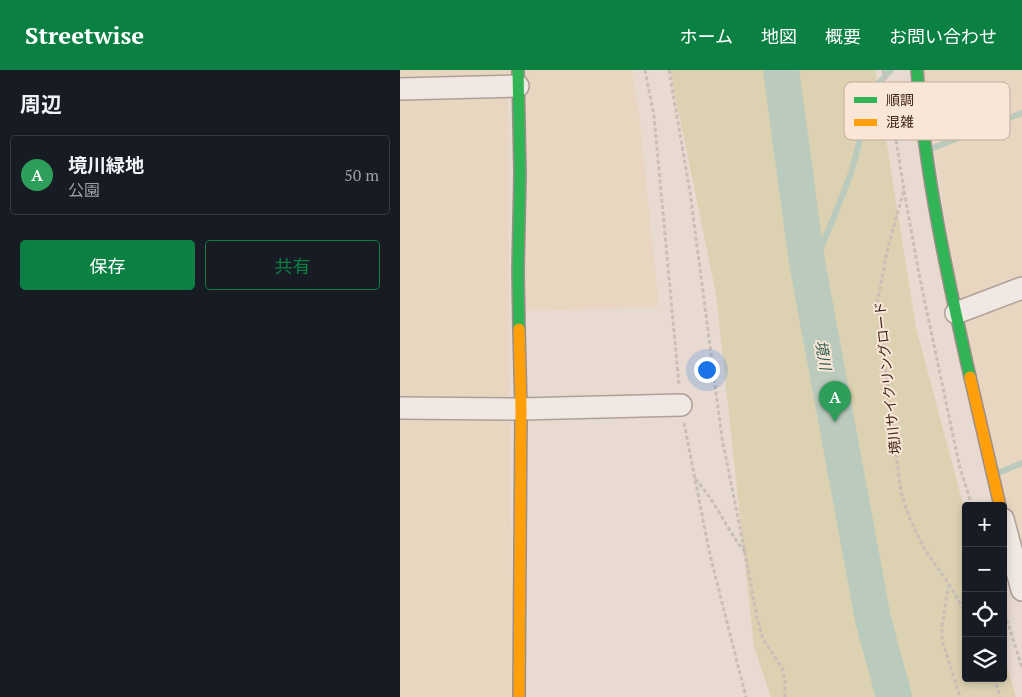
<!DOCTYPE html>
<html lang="ja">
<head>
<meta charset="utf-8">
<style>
	:root { --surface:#171b24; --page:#242831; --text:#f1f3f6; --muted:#9ea1a6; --line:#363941; --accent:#0b8043 }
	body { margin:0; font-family:"PT Serif","Noto Sans JP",serif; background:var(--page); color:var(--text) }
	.controls { position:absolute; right:15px; bottom:15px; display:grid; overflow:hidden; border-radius:5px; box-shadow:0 2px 8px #0003 }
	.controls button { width:45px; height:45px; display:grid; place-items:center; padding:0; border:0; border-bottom:1px solid var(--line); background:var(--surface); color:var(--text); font:25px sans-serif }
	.you { position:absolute; left:306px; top:299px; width:18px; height:18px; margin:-12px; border:4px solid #fff; border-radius:50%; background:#1a73e8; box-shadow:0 0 0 8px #1a73e833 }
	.badge { display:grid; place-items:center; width:32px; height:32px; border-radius:50%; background:var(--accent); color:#fff; font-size:16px; font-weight:700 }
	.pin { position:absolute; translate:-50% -41px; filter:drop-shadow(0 1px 2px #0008) }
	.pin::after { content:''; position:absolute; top:26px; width:18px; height:15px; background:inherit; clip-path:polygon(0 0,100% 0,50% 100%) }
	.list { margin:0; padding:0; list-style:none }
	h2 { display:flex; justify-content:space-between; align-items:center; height:65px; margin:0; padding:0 20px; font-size:21px }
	h2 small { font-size:16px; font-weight:400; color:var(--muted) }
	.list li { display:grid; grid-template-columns:32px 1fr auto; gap:15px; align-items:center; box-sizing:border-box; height:80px; margin:0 10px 10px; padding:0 10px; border:1px solid var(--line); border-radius:5px }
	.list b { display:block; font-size:19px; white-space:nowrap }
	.list p { margin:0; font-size:16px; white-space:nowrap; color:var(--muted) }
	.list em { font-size:16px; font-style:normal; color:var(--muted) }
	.actions { display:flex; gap:10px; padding:15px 20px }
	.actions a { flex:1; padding:11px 0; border:1px solid var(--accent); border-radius:5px; text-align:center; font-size:18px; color:var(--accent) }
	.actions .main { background:var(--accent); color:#fff }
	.icon { flex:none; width:28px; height:28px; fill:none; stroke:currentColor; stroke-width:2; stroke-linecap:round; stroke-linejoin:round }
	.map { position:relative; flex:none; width:622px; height:627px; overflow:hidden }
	header { display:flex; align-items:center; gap:30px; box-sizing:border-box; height:70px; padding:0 25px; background:var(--accent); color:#fff }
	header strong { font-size:24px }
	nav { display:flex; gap:28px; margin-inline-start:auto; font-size:18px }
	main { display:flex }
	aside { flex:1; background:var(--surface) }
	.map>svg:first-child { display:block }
	.farmland { fill:#e9d6c0 }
	.green { fill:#dcd1b1 }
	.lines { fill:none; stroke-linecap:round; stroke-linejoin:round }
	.stream { stroke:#bacbbd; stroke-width:6 }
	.river { stroke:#bacbbd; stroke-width:36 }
	.street-casing { stroke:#aea098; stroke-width:24 }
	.fast-casing { stroke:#9d8f88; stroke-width:14 }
	.slow-casing { stroke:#9d8f88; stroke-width:14 }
	.path { stroke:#c9beb8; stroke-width:3; stroke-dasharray:4 2.5; stroke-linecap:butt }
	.street { stroke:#f0e8e2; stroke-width:21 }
	.fast { stroke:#30b455; stroke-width:11 }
	.slow { stroke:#ff9f0a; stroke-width:11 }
	.labels { text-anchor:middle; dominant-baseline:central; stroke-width:4; stroke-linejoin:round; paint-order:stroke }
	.street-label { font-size:14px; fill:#3e251e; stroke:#f9e6d6 }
	.water-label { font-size:15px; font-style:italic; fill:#2c5f4f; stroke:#f9e6d6 }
	.key { fill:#f9e6d6; stroke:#c1ac9f; stroke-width:1 }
	.key-label { font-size:14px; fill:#3e251e }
</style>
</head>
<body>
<header>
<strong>Streetwise</strong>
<nav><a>ホーム</a><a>地図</a><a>概要</a><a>お問い合わせ</a></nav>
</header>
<main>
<aside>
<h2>周辺<small></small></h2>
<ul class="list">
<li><span class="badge" style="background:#2e9e5b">A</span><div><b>境川緑地</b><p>公園</p></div><em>50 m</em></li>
</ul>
<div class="actions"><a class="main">保存</a><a>共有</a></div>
</aside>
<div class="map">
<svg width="622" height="627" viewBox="0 0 622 627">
	<rect width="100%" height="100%" fill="#e8dad0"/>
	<!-- farmland -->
	<g class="farmland">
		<path d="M0,0H114L110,9L0,12Z"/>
		<path d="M125,0H232L239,44L259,237L125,241Z"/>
		<path d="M521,0H622V214L560,238Z"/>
		<path d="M108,23L109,329H0V25Z"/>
		<path d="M622,224V501L563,247Z"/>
		<path d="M0,346L101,348L110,353L113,627H0Z"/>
	</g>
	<!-- green -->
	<path class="green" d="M270,0H475L516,258L566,445V608H603V584L616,627H371L354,577L316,224Z"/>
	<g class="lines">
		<!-- stream -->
		<g class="stream">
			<path d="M533,78L622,43"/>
			<path d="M409,206L433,149L451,103L474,18L491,0"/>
			<path d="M598,403L622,393"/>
		</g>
		<!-- river -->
		<path class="river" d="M381,0L407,192L473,549L494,627"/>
		<defs>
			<g id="street">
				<path d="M0,19L118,16"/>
				<path d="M556,243L622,218"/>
				<path d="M0,338L121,339L281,335"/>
				<path d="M603,449L622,520"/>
			</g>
			<g id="fast">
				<path d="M118,0L120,104L118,201L119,259"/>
				<path d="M517,0C525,104 547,205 570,307"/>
			</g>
			<g id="slow">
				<path d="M570,307L600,436"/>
				<path d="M119,627L121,339L119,259"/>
			</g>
		</defs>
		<!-- street casing -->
		<use href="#street" class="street-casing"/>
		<!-- fast casing -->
		<use href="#fast" class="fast-casing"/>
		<!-- slow casing -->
		<use href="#slow" class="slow-casing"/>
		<!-- path -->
		<g class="path">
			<path d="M245,0L254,46L279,315"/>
			<path d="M269,0L290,122L322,368L345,483L357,548L363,569L382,598L385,611V627"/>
			<path d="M483,0L488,20L504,120L488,177L477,233L501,423L510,449L525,480L549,514L566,544"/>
			<path d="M504,121L519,204L559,394L572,436"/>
			<path d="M284,353L310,485L346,627"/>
			<path d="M295,409C316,431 326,459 345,482"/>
			<path d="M549,514L542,556V570L560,627"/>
			<path d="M603,537L622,598"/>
			<path d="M594,608L600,627"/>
		</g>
		<!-- street -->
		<use href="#street" class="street"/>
		<!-- fast -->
		<use href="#fast" class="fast"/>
		<!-- slow -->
		<use href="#slow" class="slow"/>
	</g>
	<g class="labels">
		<!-- street labels -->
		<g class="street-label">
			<text transform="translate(487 308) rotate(-96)">境川サイクリングロード</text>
		</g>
		<!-- water labels -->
		<g class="water-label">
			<text transform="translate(424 285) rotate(80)">境川</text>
		</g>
	</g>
	<!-- legend -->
	<rect x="444" y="12" width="166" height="58" rx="8" class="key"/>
	<rect x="454" y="27" width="23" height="6" fill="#30b455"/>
	<rect x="454" y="49" width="23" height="7" fill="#ff9f0a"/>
	<g class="key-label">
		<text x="486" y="35">順調</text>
		<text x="486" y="57">混雑</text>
	</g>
</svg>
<div class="controls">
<button>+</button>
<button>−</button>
<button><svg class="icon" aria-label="locate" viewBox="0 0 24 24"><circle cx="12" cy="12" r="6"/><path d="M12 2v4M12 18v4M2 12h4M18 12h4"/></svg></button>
<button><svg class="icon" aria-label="layers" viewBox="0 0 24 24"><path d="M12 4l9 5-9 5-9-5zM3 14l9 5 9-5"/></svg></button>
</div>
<div class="you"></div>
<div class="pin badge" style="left:435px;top:352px;background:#2e9e5b">A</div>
</div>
</main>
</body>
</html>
